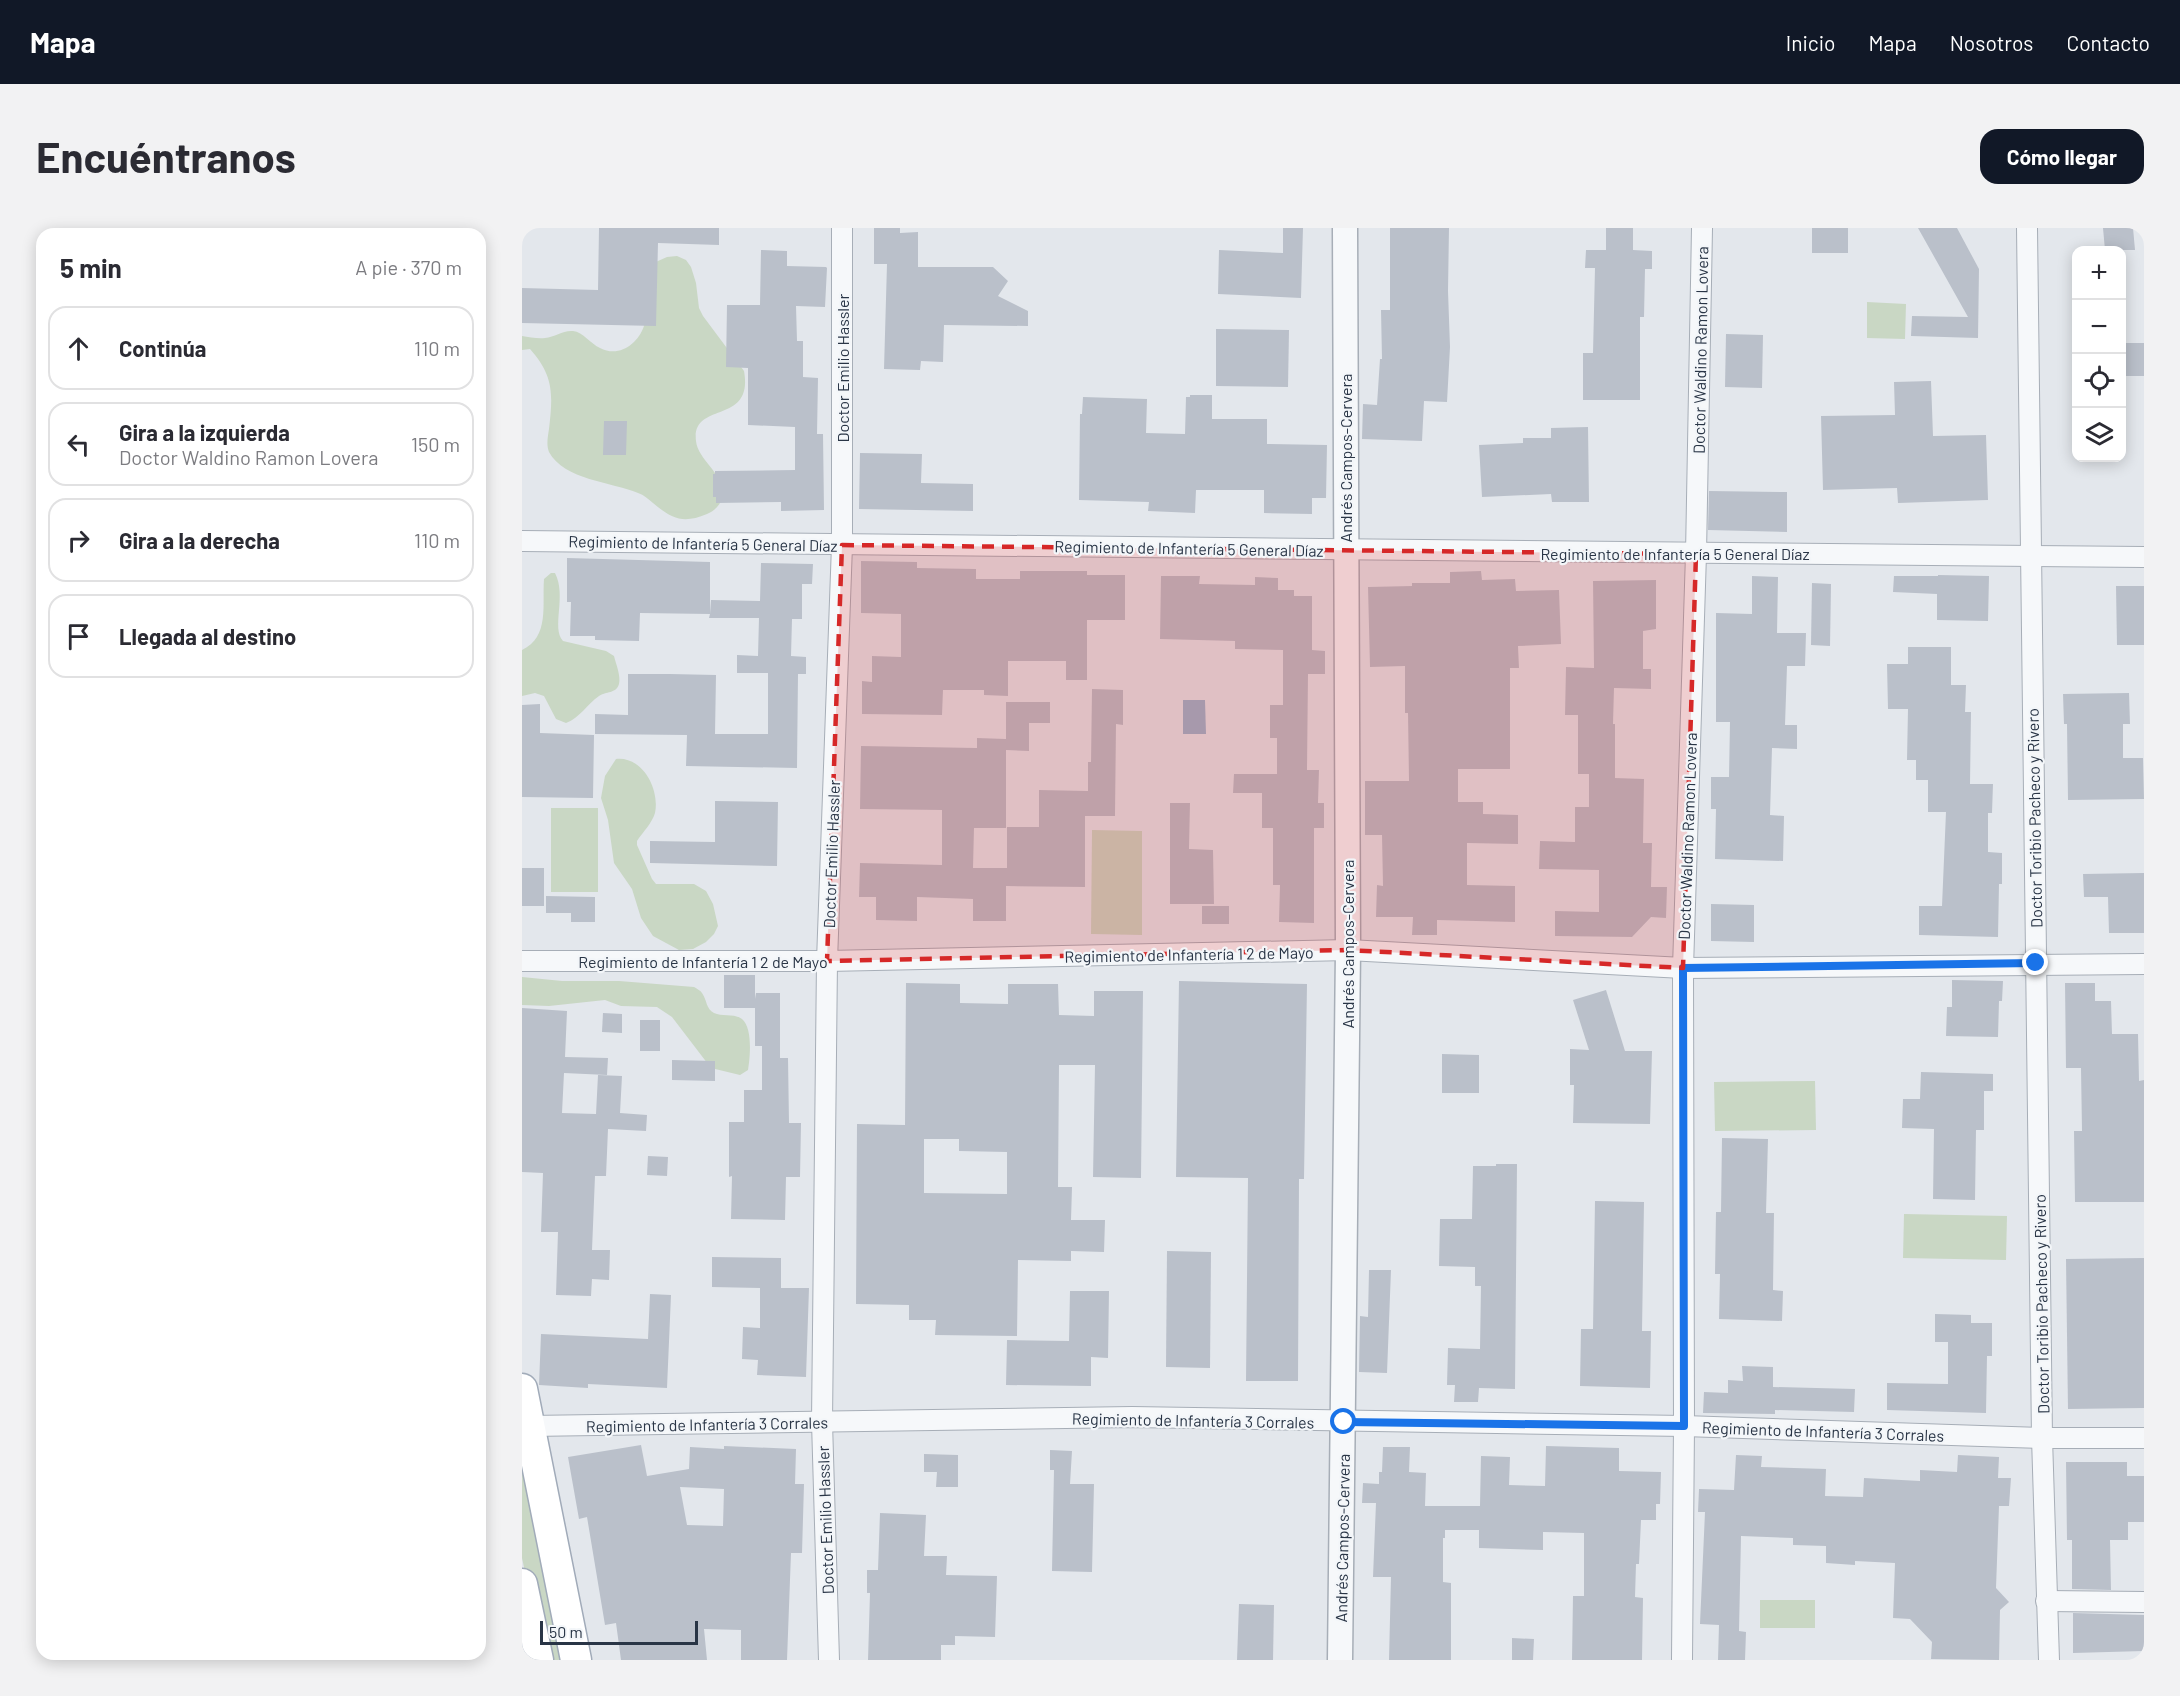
<!DOCTYPE html>
<html lang="es">
<head>
<meta charset="utf-8">
<style>
	:root { --surface:#fff; --page:#f2f2f3; --text:#2b2b33; --muted:#7c7c81; --line:#e1e1e2; --accent:#111827 }
	body { margin:0; font-family:Barlow,sans-serif; background:var(--page); color:var(--text) }
	.controls { position:absolute; right:18px; top:18px; display:grid; overflow:hidden; border-radius:12px; box-shadow:0 3px 15px #0003 }
	.controls button { width:54px; height:54px; display:grid; place-items:center; padding:0; border:0; border-bottom:2px solid var(--line); background:var(--surface); color:var(--text); font:30px sans-serif }
	.scale { position:absolute; left:18px; bottom:15px; width:158px; box-sizing:border-box; padding-left:6px; border:3px solid #293546; border-top:0; font-size:16px; line-height:21px; white-space:nowrap; color:#293546; -webkit-text-stroke:4px #f3f6f9; paint-order:stroke }
	.stop { position:absolute; width:18px; height:18px; margin:-14px; border:4px solid #1a73e8; border-radius:50%; background:#fff }
	.stop.end { background:#1a73e8; border-color:#fff; box-shadow:0 2px 6px #0008 }
	.list { margin:0; padding:0; list-style:none }
	h2 { display:flex; justify-content:space-between; align-items:center; height:78px; margin:0; padding:0 24px; font-size:26px }
	h2 small { font-size:20px; font-weight:400; color:var(--muted) }
	.list li { display:grid; grid-template-columns:39px 1fr auto; gap:18px; align-items:center; box-sizing:border-box; height:84px; margin:0 12px 12px; padding:0 12px; border:2px solid var(--line); border-radius:18px }
	.list b { display:block; font-size:22px; white-space:nowrap }
	.list p { margin:0; font-size:20px; white-space:nowrap; color:var(--muted) }
	.list em { font-size:20px; font-style:normal; color:var(--muted) }
	.icon { flex:none; width:33px; height:33px; fill:none; stroke:currentColor; stroke-width:2; stroke-linecap:round; stroke-linejoin:round }
	.map { position:relative; flex:none; width:1622px; height:1432px; overflow:hidden; border-radius:18px }
	header { display:flex; align-items:center; gap:36px; box-sizing:border-box; height:84px; padding:0 30px; background:var(--accent); color:#fff }
	header strong { font-size:28px }
	nav { display:flex; gap:33px; margin-inline-start:auto; font-size:21px }
	.intro { display:flex; align-items:center; justify-content:space-between; box-sizing:border-box; height:144px; padding:0 36px }
	h1 { margin:0; font-size:42px }
	.button { padding:15px 27px; border-radius:18px; background:var(--accent); color:#fff; font-size:21px; font-weight:700 }
	main { display:flex; gap:36px; padding:0 36px }
	aside { flex:1; background:var(--surface); border-radius:18px; box-shadow:0 3px 15px #0003 }
	.map>svg:first-child { display:block }
	.green { fill:#c9d7c4 }
	.water { fill:#9cb6ce }
	.building { fill:#bac0ca; fill-rule:evenodd }
	.lines { fill:none; stroke-linecap:round; stroke-linejoin:round }
	.minor-casing { stroke:#a7aeb7; stroke-width:22 }
	.tertiary-casing { stroke:#a7aeb7; stroke-width:27 }
	.primary-casing { stroke:#a1abb9; stroke-width:33 }
	.minor { stroke:#f6f8fa; stroke-width:20 }
	.tertiary { stroke:#f6f8fa; stroke-width:24 }
	.primary { stroke:#fff; stroke-width:30 }
	.route { stroke:#1a73e8; stroke-width:8 }
	.marked { fill:#d62828; fill-opacity:0.2; stroke:#d62828; stroke-width:4.5; stroke-dasharray:12 8; stroke-linejoin:round }
	.labels { text-anchor:middle; dominant-baseline:central; stroke-width:4.5; stroke-linejoin:round; paint-order:stroke }
	.street-label { font-size:16px; fill:#293546; stroke:#f3f6f9 }
</style>
</head>
<body>
<header>
<strong>Mapa</strong>
<nav><a>Inicio</a><a>Mapa</a><a>Nosotros</a><a>Contacto</a></nav>
</header>
<div class="intro"><h1>Encuéntranos</h1><a class="button">Cómo llegar</a></div>
<main>
<aside>
<h2>5 min<small>A pie · 370 m</small></h2>
<ul class="list">
<li><svg class="icon" aria-label="ahead" viewBox="0 0 24 24"><path d="M12 20V5M6 11l6-6 6 6"/></svg><div><b>Continúa</b></div><em>110 m</em></li>
<li><svg class="icon" aria-label="left" viewBox="0 0 24 24"><path d="M17 20v-9H6M10 6l-5 5 5 5"/></svg><div><b>Gira a la izquierda</b><p>Doctor Waldino Ramon Lovera</p></div><em>150 m</em></li>
<li><svg class="icon" aria-label="right" viewBox="0 0 24 24"><path d="M7 20v-9h11M14 6l5 5-5 5"/></svg><div><b>Gira a la derecha</b></div><em>110 m</em></li>
<li><svg class="icon" aria-label="arrive" viewBox="0 0 24 24"><path d="M6 21V4h12l-3 4 3 4H6"/></svg><div><b>Llegada al destino</b></div></li>
</ul>
</aside>
<div class="map">
<svg width="1622" height="1432" viewBox="0 0 1622 1432">
	<rect width="100%" height="100%" fill="#e3e7ec"/>
	<!-- green -->
	<g class="green">
		<path d="M155,28L164,32L169,39L174,55L177,80L181,88L222,143C232,198 169,172 174,213C176,233 205,247 200,270C198,278 192,283 185,286C161,296 150,291 131,275C126,271 122,267 116,265C90,254 42,252 27,224C24,217 26,208 27,201C31,166 32,148 8,121L0,122V108C7,109 16,111 23,110C33,109 41,102 51,103C61,104 69,116 78,120C97,130 116,116 122,98L127,37L145,29Z"/>
		<path d="M1345,74L1384,76L1383,111L1345,110Z"/>
		<path d="M29,345H33C45,368 29,400 41,413L84,423L92,428C94,436 99,448 97,456C94,466 84,463 77,468C65,476 58,490 44,495L34,491L22,468L13,465L0,468V422C28,409 20,376 22,351Z"/>
		<path d="M94,531C121,528 138,562 133,585C130,595 121,604 115,613V617L130,651L134,656H172L184,663L191,676L196,698L192,706L184,714L171,721L157,722L131,708L119,690L110,661L92,635L86,592L79,570L83,548Z"/>
		<rect x="29" y="580" width="47" height="84"/>
		<path d="M570,602L620,603V707L569,706Z"/>
		<path d="M0,749L40,753H97L172,759C175,761 178,762 180,765C185,772 184,781 192,785C200,789 212,785 220,791C231,800 228,830 226,842L218,847L189,840L150,789L135,779L99,778L83,772L27,778L0,777Z"/>
		<path d="M1293,853L1294,902L1193,903L1192,854Z"/>
		<path d="M1382,986L1485,988L1484,1032L1381,1030Z"/>
		<path d="M0,1238L40,1432H22L0,1330Z"/>
		<rect x="1238" y="1372" width="55" height="28"/>
	</g>
	<!-- water -->
	<path class="water" d="M661,472H683L684,506H661Z"/>
	<!-- building -->
	<g class="building">
		<path d="M77,0H197V17L136,15L134,98L0,95V60L76,62Z"/>
		<path d="M352,0H378V5L396,4V39H471L486,53L476,68L506,83V98L422,97L421,134L399,133L398,142L362,141L365,36H352Z"/>
		<path d="M761,0H781L779,70L696,66L697,22L761,25Z"/>
		<path d="M868,0H927L926,63L928,119L925,174L902,173L900,213L840,211L841,176L855,177L858,131H860L859,82H868Z"/>
		<path d="M1084,0H1111V22L1130,23V41H1123L1122,89H1118V172H1061V125H1071L1073,40H1063L1064,22H1084Z"/>
		<rect x="1290" y="0" width="36" height="25"/>
		<path d="M1396,0H1435L1457,41L1456,110L1389,108L1390,88L1446,89Z"/>
		<path d="M1581,0H1611L1613,22H1583Z"/>
		<path d="M239,22L265,23V38L304,39L305,40L303,79L274,78L275,113H281V149L296,150L295,206H301L302,282L259,283V274L194,275V269H191V246H193V243L273,242V199L226,197V140L204,139L205,77H238Z"/>
		<path d="M694,101L767,102L766,159L694,158Z"/>
		<path d="M1204,106L1241,107L1240,160L1203,159Z"/>
		<rect x="1599" y="115" width="23" height="33"/>
		<path d="M1409,153L1411,208L1464,207L1466,272L1376,275L1375,260L1301,262L1299,188L1373,187L1372,154Z"/>
		<path d="M668,167H690V191H745V216L805,217L804,270H790V286L742,285V262H674L673,285L626,283L627,274L557,272L558,186H560L561,169L625,171L624,205L663,206L664,169H668Z"/>
		<path d="M82,193H105L104,227H81Z"/>
		<path d="M1066,199L1067,274H1030L1029,266L960,269L957,217L1001,215V210H1029V200Z"/>
		<path d="M338,225L400,226L399,255L451,256V283L337,281Z"/>
		<path d="M1187,263L1265,264V304L1186,302Z"/>
		<path d="M45,330L188,334V386L189,372L238,373L239,335L291,336L290,356H280V391H270L269,428L284,429V446H276L275,540L164,538L165,507L73,506V486L106,487V446H148L194,447L193,506H246V445H215V427L236,428L237,390H187L188,386L118,385L117,413L73,412V408H48L49,374H45Z"/>
		<path d="M339,333L395,334V340L454,341V351H498V343H565V347H603V392H565V452H544V433H486V468L462,467V462H421L420,487L340,486V453L350,454V428L379,429V386L339,385Z"/>
		<path d="M959,343L960,352L993,351L994,363L1037,362L1039,416L996,418L997,440H988V541H936V574H961V586L996,587V616L945,615V657L993,658V694L915,692V707H890L891,689H854L855,657L861,658L860,607H843V553H887L886,485H883V438L848,439L846,359L890,358V355H928V344Z"/>
		<path d="M1416,347L1467,348L1466,393L1415,392V366L1371,364L1372,348H1416Z"/>
		<path d="M639,348H678L677,356L733,357V349L756,350V362H772V368H790V422L803,423V446H786L785,542H797L796,575H802V600H792V695L757,694L758,657H751V600H740V565H711L712,546H755V510H748V477H761V422L713,421V413L638,411Z"/>
		<path d="M1230,348L1256,349L1255,405H1284L1283,438H1265L1263,497H1275V521L1250,520L1248,587L1262,588L1261,633L1193,631L1194,581H1189V549H1207L1208,494H1194V385L1230,386Z"/>
		<path d="M1134,352V401L1121,403V441H1129V461L1092,460L1091,496H1093V550L1122,551L1121,615H1130L1129,659H1145L1144,690L1129,689L1110,709L1033,708V683L1077,684V642L1017,641L1018,613L1053,614V579H1067V546H1056V487H1043L1044,439L1072,440L1071,353Z"/>
		<path d="M1290,355L1309,356L1308,418L1289,417Z"/>
		<path d="M1594,358H1622V417H1595Z"/>
		<path d="M1386,419H1429V457H1444L1443,484H1449L1448,556H1471L1470,585H1466V624L1480,625V656H1477L1476,709L1397,707V678H1420L1424,584H1406V552H1394V532H1385L1386,481H1366L1365,436H1386Z"/>
		<path d="M570,461L601,462V497L594,496L593,588H563V659L484,658V693H451V671L395,669V693L354,692V669H337L338,635L420,637V582L338,581L339,518L455,520V510L484,511V600H452L451,640H485V599H517V562L566,563V534H569Z"/>
		<path d="M1607,465L1608,496H1601V530H1621L1622,571L1546,572L1545,496H1542L1541,466Z"/>
		<path d="M484,474H528V495H507V523L484,522Z"/>
		<path d="M18,476V505L72,507L71,570L0,569V477Z"/>
		<path d="M193,573L256,574L255,638L128,635V613L193,614Z"/>
		<path d="M648,575H668L667,621L691,622L692,676H648Z"/>
		<rect x="0" y="640" width="22" height="38"/>
		<path d="M1622,645V705H1587L1586,669H1562L1561,646Z"/>
		<path d="M24,668L73,669V694H49V685H24Z"/>
		<path d="M1189,676L1232,677V714L1189,713Z"/>
		<rect x="680" y="678" width="27" height="18"/>
		<path d="M202,747H233V771L234,765H258V830H266L267,895H279L278,949H264L263,992L209,991L210,948L207,949V894H222V862H240V818H233V780H202Z"/>
		<path d="M1430,752L1481,753L1480,773H1477L1476,809L1424,808L1425,779H1430Z"/>
		<path d="M657,753L785,756L782,951H777L776,1153H724L726,950L654,949Z"/>
		<path d="M384,755L438,756V775L486,776V756H536L537,787L572,788V763H621L619,950L571,949L573,837H537L536,959H550L549,992H583L582,1024L549,1023V1033L496,1032L495,1108L413,1107L414,1092H387V1077L334,1076L335,896L383,897ZM402,911H437V923L485,924V966L402,965Z"/>
		<path d="M1543,755H1573V773H1589L1590,806H1616L1617,853L1622,852V974H1553L1552,903H1560L1559,840H1544Z"/>
		<path d="M1084,762L1103,823H1130L1128,896L1051,895L1052,857H1048V821L1067,822L1051,772Z"/>
		<path d="M0,780L45,783L43,829L86,830L85,847L42,845L40,885L74,886L76,847L100,848L98,885L125,887L124,903L86,901L84,948H73L70,1022H88L87,1052L70,1051L69,1068L34,1067L36,1004H19L21,945L0,944Z"/>
		<path d="M81,785L100,786V805L80,804Z"/>
		<rect x="118" y="792" width="20" height="31"/>
		<path d="M920,826L957,827V865H920Z"/>
		<path d="M150,832L193,833V853L150,852Z"/>
		<path d="M1399,844L1471,846V863H1462V902H1454L1453,972L1411,971L1412,901L1380,900L1381,871H1398Z"/>
		<path d="M1200,910L1246,911L1244,985H1252L1251,1062L1261,1063L1260,1093L1197,1091L1198,1046H1193L1194,984H1199Z"/>
		<path d="M126,928L146,929L145,948L125,947Z"/>
		<path d="M974,936H995L993,1161L957,1160L956,1174H932L933,1157H925L926,1120L958,1121L959,1058H953V1039L917,1038L918,991H950L951,938H974Z"/>
		<path d="M1073,973L1122,974L1120,1103H1129L1128,1160L1058,1158L1059,1101H1071Z"/>
		<path d="M645,1023L689,1024L688,1140L644,1139Z"/>
		<path d="M190,1029L259,1030V1060H287L284,1149L235,1147L236,1132L220,1131L221,1099L238,1100V1060L190,1059Z"/>
		<path d="M1622,1030V1180L1546,1181L1544,1031Z"/>
		<path d="M847,1042H869L865,1145L837,1144L838,1088L846,1089Z"/>
		<path d="M548,1063H587L586,1130L569,1129V1158L484,1157L485,1112L547,1113Z"/>
		<path d="M128,1066L149,1067L145,1160L66,1156V1160L17,1157L19,1106L126,1111Z"/>
		<path d="M1413,1086L1449,1087V1095H1470V1128H1465L1464,1185L1365,1182V1155L1426,1156V1114H1413Z"/>
		<path d="M1220,1138L1251,1139V1159L1333,1161L1332,1184L1253,1182V1186L1181,1185L1182,1164L1206,1165V1152L1221,1153Z"/>
		<path d="M119,1217L125,1248L167,1241L168,1219L202,1221V1218L274,1221L273,1256H282L280,1325H269L265,1432H219V1402L182,1401L185,1432H99L94,1395L83,1397L65,1289L57,1291L46,1229ZM158,1259L202,1261L201,1298L165,1297Z"/>
		<path d="M1024,1218L1097,1220V1243L1139,1244L1138,1276H1134V1292H1119L1117,1336H1114L1113,1369L1121,1370L1120,1432H1050L1051,1368H1062V1305L1021,1304V1322L957,1320V1302H923V1310H921V1354L929,1355V1432H867L869,1349H851L854,1275H840L841,1255L857,1256V1244H860L861,1219H888L887,1244L904,1245L903,1278H958L959,1228L988,1229L987,1257L1023,1258Z"/>
		<path d="M528,1222L550,1223L548,1256H572L570,1344L530,1343L532,1242H528Z"/>
		<path d="M402,1226L436,1227V1259H414L415,1244H402Z"/>
		<path d="M1214,1227L1240,1228L1239,1239L1304,1241L1303,1268L1341,1269L1342,1250L1398,1253V1242L1435,1244L1436,1227L1477,1229L1476,1250H1489L1487,1278H1477L1474,1360L1487,1374L1478,1382L1477,1432L1409,1431L1410,1414L1388,1391L1371,1390L1373,1335L1333,1333V1337L1304,1335V1318L1271,1317V1310L1219,1308L1217,1403L1224,1404L1223,1432H1196L1197,1397L1178,1396L1183,1284H1176L1177,1261L1212,1262Z"/>
		<path d="M1544,1234H1605V1248H1622V1294H1606V1312H1588L1589,1362L1550,1361V1312H1545Z"/>
		<path d="M358,1285L404,1287L402,1328H425L424,1347L475,1348L473,1409L433,1408V1417H419V1432H346L348,1365H345V1342H356Z"/>
		<path d="M717,1376L752,1377L751,1432H715Z"/>
		<path d="M1551,1385L1622,1387V1423L1551,1425Z"/>
		<path d="M990,1410L1012,1411L1011,1432H990Z"/>
	</g>
	<g class="lines">
		<defs>
			<g id="minor">
				<path d="M1505,0L1520,1210L1527,1432"/>
				<path d="M0,313L1622,329"/>
				<path d="M0,733H305L826,722L1161,740L1622,736"/>
				<path d="M8,1198L610,1189L1162,1198L1520,1210H1622"/>
				<path d="M1524,1373L1622,1374"/>
				<path d="M307,1432L300,1194L305,733L320,317V0"/>
				<path d="M1160,1432L1162,1198L1161,740L1174,326L1180,0"/>
			</g>
			<path id="tertiary" d="M818,1432L826,722L823,0"/>
			<g id="primary">
				<path d="M0,1161L54,1432"/>
				<path d="M0,1356L16,1432"/>
			</g>
		</defs>
		<!-- minor casing -->
		<use href="#minor" class="minor-casing"/>
		<!-- tertiary casing -->
		<use href="#tertiary" class="tertiary-casing"/>
		<!-- primary casing -->
		<use href="#primary" class="primary-casing"/>
		<!-- minor -->
		<use href="#minor" class="minor"/>
		<!-- tertiary -->
		<use href="#tertiary" class="tertiary"/>
		<!-- primary -->
		<use href="#primary" class="primary"/>
	</g>
	<g class="lines">
		<!-- route -->
		<path class="route" d="M822,1194L1162,1198L1161,740L1514,735"/>
	</g>
	<!-- marked area -->
	<path class="marked" d="M320,317L1174,326L1161,740L826,722L305,733Z"/>
	<g class="labels">
		<!-- street labels -->
		<g class="street-label">
			<text transform="translate(1178 122) rotate(-89)">Doctor Waldino Ramon Lovera</text>
			<text transform="translate(320 140) rotate(-90)">Doctor Emilio Hassler</text>
			<text transform="translate(823 230) rotate(-90)">Andrés Campos-Cervera</text>
			<text transform="translate(181 315) rotate(1)">Regimiento de Infantería 5 General Díaz</text>
			<text transform="translate(667 320) rotate(1)">Regimiento de Infantería 5 General Díaz</text>
			<text x="1153" y="325">Regimiento de Infantería 5 General Díaz</text>
			<text transform="translate(1512 590) rotate(-91)">Doctor Toribio Pacheco y Rivero</text>
			<text transform="translate(1165 608) rotate(-88)">Doctor Waldino Ramon Lovera</text>
			<text transform="translate(309 626) rotate(-88)">Doctor Emilio Hassler</text>
			<text transform="translate(825 716) rotate(-90)">Andrés Campos-Cervera</text>
			<text transform="translate(667 726) rotate(-1)">Regimiento de Infantería 1 2 de Mayo</text>
			<text x="181" y="733">Regimiento de Infantería 1 2 de Mayo</text>
			<text transform="translate(1519 1076) rotate(-91)">Doctor Toribio Pacheco y Rivero</text>
			<text transform="translate(671 1192) rotate(1)">Regimiento de Infantería 3 Corrales</text>
			<text transform="translate(185 1196) rotate(-1)">Regimiento de Infantería 3 Corrales</text>
			<text transform="translate(1301 1203) rotate(2)">Regimiento de Infantería 3 Corrales</text>
			<text transform="translate(303 1292) rotate(-92)">Doctor Emilio Hassler</text>
			<text transform="translate(820 1310) rotate(-89)">Andrés Campos-Cervera</text>
		</g>
	</g>
</svg>
<div class="controls">
<button>+</button>
<button>−</button>
<button><svg class="icon" aria-label="locate" viewBox="0 0 24 24"><circle cx="12" cy="12" r="6"/><path d="M12 2v4M12 18v4M2 12h4M18 12h4"/></svg></button>
<button><svg class="icon" aria-label="layers" viewBox="0 0 24 24"><path d="M12 4l9 5-9 5-9-5zM3 14l9 5 9-5"/></svg></button>
</div>
<div class="scale">50 m</div>
<div class="stop" style="left:822px;top:1194px"></div>
<div class="stop end" style="left:1514px;top:735px"></div>
</div>
</main>
</body>
</html>
